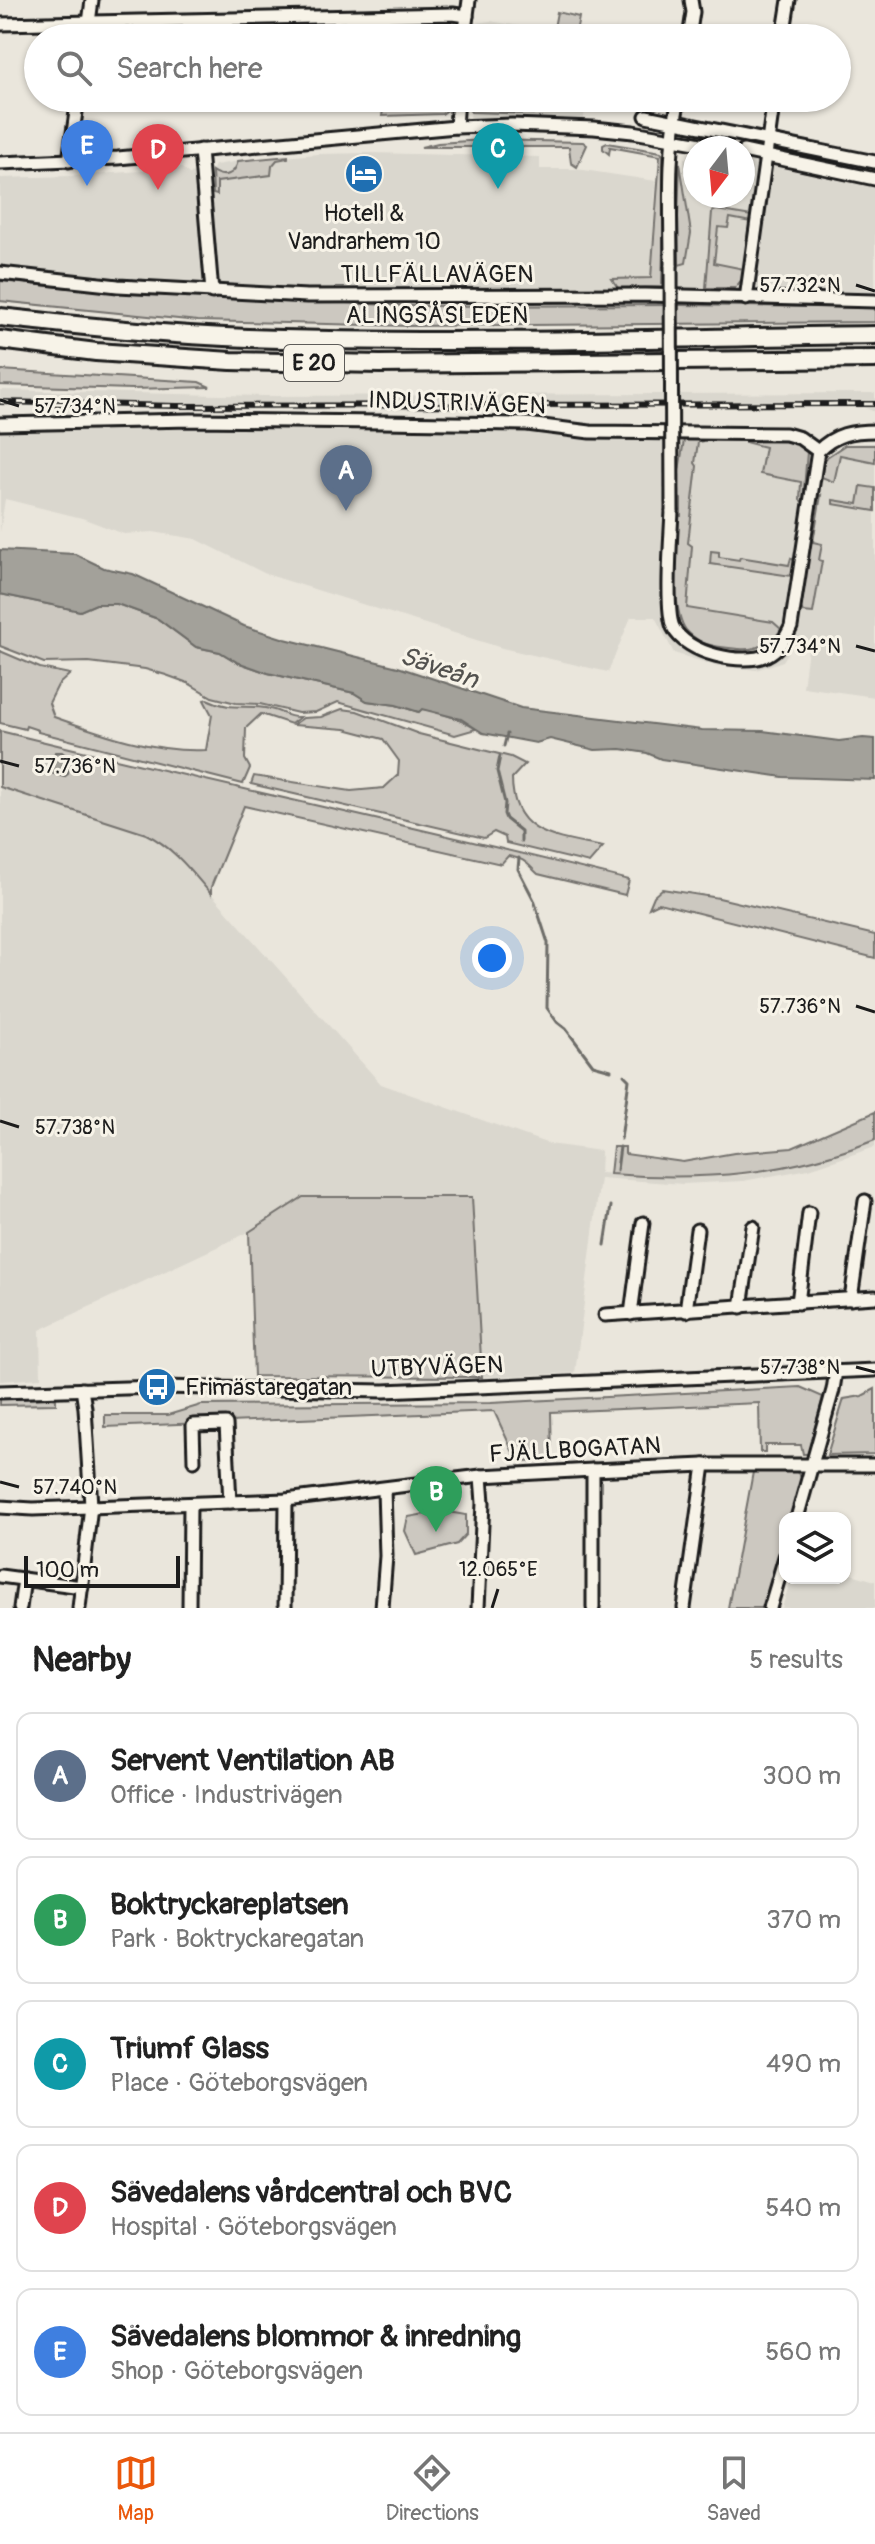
<!DOCTYPE html>
<html lang="en">
<head>
<meta charset="utf-8">
<style>
	:root { --surface:#fff; --page:#f2f2f2; --text:#222; --muted:#767676; --line:#e0e0e0; --accent:#ea580c }
	body { margin:0; font-family:Pangolin,sans-serif; background:var(--page); color:var(--text) }
	.controls { position:absolute; right:24px; bottom:24px; display:grid; overflow:hidden; border-radius:16px; box-shadow:0 2px 6px #0004 }
	.controls button { width:72px; height:72px; display:grid; place-items:center; padding:0; border:0; border-bottom:2px solid var(--line); background:var(--surface); color:var(--text); font:40px sans-serif }
	.compass { position:absolute; left:683px; top:136px; width:72px; height:72px; border-radius:50%; background:var(--surface); box-shadow:0 2px 6px #0004; rotate:196deg }
	.scale { position:absolute; left:24px; bottom:20px; width:156px; box-sizing:border-box; padding-left:8px; border:4px solid #1c1c1c; border-top:0; font-size:22px; line-height:28px; white-space:nowrap; color:#1c1c1c; -webkit-text-stroke:6px #f7f3e8; paint-order:stroke }
	.you { position:absolute; left:492px; top:958px; width:28px; height:28px; margin:-20px; border:6px solid #fff; border-radius:50%; background:#1a73e8; box-shadow:0 0 0 12px #1a73e833 }
	.badge { display:grid; place-items:center; width:52px; height:52px; border-radius:50%; background:var(--accent); color:#fff; font-size:26px; font-weight:700 }
	.pin { position:absolute; translate:-50% -66px; filter:drop-shadow(0 2px 4px #0008) }
	.pin::after { content:''; position:absolute; top:42px; width:28px; height:24px; background:inherit; clip-path:polygon(0 0,100% 0,50% 100%) }
	.list { margin:0; padding:0; list-style:none }
	h2 { display:flex; justify-content:space-between; align-items:center; height:104px; margin:0; padding:0 32px; font-size:34px }
	h2 small { font-size:26px; font-weight:400; color:var(--muted) }
	.list li { display:grid; grid-template-columns:52px 1fr auto; gap:24px; align-items:center; box-sizing:border-box; height:128px; margin:0 16px 16px; padding:0 16px; border:2px solid var(--line); border-radius:16px }
	.list b { display:block; font-size:30px; white-space:nowrap }
	.list p { margin:0; font-size:26px; white-space:nowrap; color:var(--muted) }
	.list em { font-size:26px; font-style:normal; color:var(--muted) }
	.icon { flex:none; width:44px; height:44px; fill:none; stroke:currentColor; stroke-width:2; stroke-linecap:round; stroke-linejoin:round }
	.map { position:relative; flex:none; width:875px; height:1608px; overflow:hidden }
	.search { position:absolute; background:var(--surface); box-shadow:0 2px 6px #0004; left:24px; right:24px; top:24px; height:88px; display:flex; align-items:center; gap:20px; box-sizing:border-box; padding:0 28px; border-radius:44px; color:var(--muted); font-size:30px }
	.sheet { height:824px; background:var(--surface) }
	nav { display:flex; justify-content:space-around; align-items:center; box-sizing:border-box; height:112px; border-top:2px solid var(--line); background:var(--surface); font-size:22px; color:var(--muted) }
	nav a { display:grid; justify-items:center; gap:4px }
	nav .on { color:var(--accent) }
	.map>svg:first-child { display:block }
	.built { fill:#dad7ce }
	.green { fill:#ccc8c0; stroke:#74726e; stroke-width:2 }
	.water { fill:#a3a19a; stroke:#6d6c68; stroke-width:2 }
	.lines { fill:none; stroke-linecap:round; stroke-linejoin:round }
	.stream { stroke:#6d6c68; stroke-width:3 }
	.minor-casing { stroke:#1c1c1c; stroke-width:17 }
	.highway-casing { stroke:#1c1c1c; stroke-width:22 }
	.minor { stroke:#f7f3e8; stroke-width:11 }
	.highway { stroke:#f7f3e8; stroke-width:16 }
	.rail-casing { stroke:#1c1c1c; stroke-width:6 }
	.rail { stroke:#f7f3e8; stroke-width:3; stroke-dasharray:9; stroke-linecap:butt }
	.minor-bridge-casing { stroke:#1c1c1c; stroke-width:17; stroke-linecap:butt }
	.minor-bridge { stroke:#f7f3e8; stroke-width:11 }
	.ticks { fill:none; stroke:#1c1c1c; stroke-width:3 }
	.labels { text-anchor:middle; dominant-baseline:central; stroke-width:6; stroke-linejoin:round; paint-order:stroke }
	.shield { fill:#f7f3e8; stroke:#5e5c59; stroke-width:2 }
	.shield-label { font-size:22px; font-weight:bold; fill:#1c1c1c }
	.poi-label { font-size:24px; fill:#1c1c1c; stroke:#f7f3e8 }
	.street-label { font-size:24px; fill:#1c1c1c; stroke:#f7f3e8 }
	.water-label { font-size:26px; font-style:italic; fill:#52514e; stroke:#f7f3e8 }
	.ticks-label { font-size:20px; text-anchor:middle; fill:#1c1c1c; stroke:#f7f3e8; stroke-width:6; stroke-linejoin:round; paint-order:stroke }
</style>
</head>
<body>
<div class="map">
<svg width="875" height="1608" viewBox="0 0 875 1608">
	<rect width="100%" height="100%" fill="#eae6dc"/>
	<filter id="ink" filterUnits="userSpaceOnUse"><feTurbulence type="fractalNoise" baseFrequency=".0125" numOctaves="2"/><feDisplacementMap in="SourceGraphic" scale="16" xChannelSelector="R" yChannelSelector="G"/><feConvolveMatrix kernelMatrix="1 2 1 2 8 2 1 2 1" color-interpolation-filters="sRGB"/></filter>
	<g filter="url(#ink)">
		<!-- built -->
		<g class="built">
			<path d="M490,21L542,30L590,38H476L477,23Z"/>
			<path d="M472,98H587L583,123L470,119Z"/>
			<path d="M371,153L540,157V169H577L656,181L650,287L314,292L126,281L0,268V178L72,176L182,168L189,174L212,171L215,165L247,160L318,154Z"/>
			<path d="M684,158H695V196H743V160L875,188V298L680,292Z"/>
			<path d="M0,390L264,396L875,393V412L863,407L229,410L0,405Z"/>
			<path d="M193,427L520,432L656,438L785,437L799,441L808,451L827,455L845,444L875,443V697L803,687L809,641H796L783,661L756,670L713,665L674,653L655,617H631L608,672L502,648L266,574L196,539L153,532L124,534L82,518L5,499L0,532V429Z"/>
			<path d="M0,787L146,834L160,841L183,862L381,1084L549,1144L601,1151L600,1173L683,1177L744,1175L830,1157L875,1140V1147L809,1169L743,1181L683,1184L600,1178L575,1373L482,1377L471,1197H303L249,1232L40,1330L41,1378L0,1381Z"/>
			<path d="M845,1572L875,1581V1608H782L791,1578H845Z"/>
		</g>
		<!-- green -->
		<g class="green">
			<path d="M557,12L579,17L576,33L554,28Z"/>
			<path d="M385,98H394L393,102L397,105L438,107L445,104L449,109L442,114L382,116Z"/>
			<path d="M470,98H475V103L534,111V114L471,112L469,109Z"/>
			<path d="M483,140L583,142L587,145L577,167L571,163L569,147H421L438,143Z"/>
			<path d="M607,143L661,152L663,156L664,215L662,287L618,288L612,279L651,278L660,156L610,147L609,154L603,149V145Z"/>
			<path d="M288,156V158L277,160L272,166L271,175L217,182V195L213,194L212,171C224,179 235,175 238,161Z"/>
			<path d="M680,163L691,233L686,263L679,265L678,217Z"/>
			<path d="M716,210L752,216L751,222L730,218L728,228L718,227L714,263L744,269L742,279L735,288H706L712,212Z"/>
			<path d="M0,281L112,292L410,306L681,305L875,308V322L409,326L198,321L0,301Z"/>
			<path d="M0,370L199,382L210,387L132,389L0,385Z"/>
			<path d="M688,438L703,441L698,442L695,463L697,466L688,543L692,546L687,608L773,622L781,629C774,643 755,651 739,649C727,648 714,647 703,643C697,640 687,633 684,627C671,604 676,543 676,516H681V499L677,497V483L684,440Z"/>
			<path d="M784,439L797,441L807,452L803,502L800,500L801,482L760,474L765,447L745,442V440Z"/>
			<path d="M845,445H875V462L840,455L834,482L819,476L824,459Z"/>
			<path d="M861,486L875,488V511L833,504V500L858,504Z"/>
			<path d="M821,495L813,542L822,544L819,560L822,561L813,613L803,612L801,608L817,497Z"/>
			<path d="M711,551L719,552V557L739,560L740,557L789,565L791,558L796,562L791,576L710,564Z"/>
			<path d="M0,594L80,611L96,604H117L158,619L196,647L220,652L237,662L268,673L354,693L367,701L396,705L418,712L422,709C438,711 462,720 476,729L455,735L338,702L316,712L298,713L260,704L236,703L212,697L188,683L166,675L145,669L89,662L44,663L0,646Z"/>
			<path d="M0,651L40,668L70,674L58,685L49,703L54,717C102,734 156,753 206,750L212,715L204,700L207,699C233,712 246,703 270,709C282,711 287,718 300,717L291,724L261,714L246,728L245,759L250,768L243,784L38,732V730L26,726L25,729L0,723Z"/>
			<path d="M342,709L357,711L419,734L511,757L525,764L512,778C512,836 557,838 603,847L589,863L506,843L505,837L494,832L484,838L251,784L254,776L351,791L384,788L398,775L399,761L383,739L345,729L293,725L303,718L321,717Z"/>
			<path d="M0,731C209,783 420,827 629,880L625,895L538,874C526,863 526,859 508,856L501,864L244,806L211,887V894C192,872 173,847 146,834L0,787Z"/>
			<path d="M662,889L719,898L875,935V958L659,903L649,908L654,896Z"/>
			<path d="M875,1112V1140C787,1175 704,1181 610,1174L613,1147H625V1154L683,1162L734,1153L792,1148Z"/>
			<path d="M303,1197H472L482,1377L254,1376L249,1232Z"/>
			<path d="M800,1387L823,1397L808,1454H803L801,1445H765V1452H760L759,1403L551,1412L552,1460L517,1461L494,1411L105,1427V1415H168L201,1405L491,1403Z"/>
			<path d="M875,1389V1454L827,1455L844,1399L862,1396Z"/>
			<path d="M52,1398L56,1399V1404L0,1405V1399Z"/>
			<path d="M796,1471L802,1478L790,1518H785V1534L763,1608H728L753,1472Z"/>
			<path d="M442,1511L466,1515V1534L457,1544L416,1555L405,1531L408,1517Z"/>
		</g>
		<!-- water -->
		<g class="water">
			<path d="M0,550L75,554L104,568L133,574L244,626L285,639L398,667L521,708L702,730L763,731L839,741L863,738L875,739V780L783,777L661,759L647,753L621,749L595,750L550,739L536,743L483,733L461,719L422,709L419,712L396,705L367,701L354,693L268,673L237,662L220,652L196,647L158,619L117,604H96L80,611L0,594Z"/>
			<path d="M55,752H62L69,758L68,774L64,777L51,773Z"/>
		</g>
		<g class="lines">
			<!-- stream -->
			<g class="stream">
				<path d="M504,746L507,734"/>
				<path d="M500,756L497,771L505,803L504,814L506,819L521,831V841"/>
				<path d="M519,858L518,869L534,900L548,943L547,1008L557,1022L566,1029L593,1065L611,1070"/>
				<path d="M621,1139L629,1080L624,1075"/>
				<path d="M617,1170L620,1147"/>
				<path d="M605,1245L611,1206"/>
			</g>
			<defs>
				<g id="minor">
					<path d="M0,24L453,14L467,16"/>
					<path d="M87,38L92,0"/>
					<path d="M464,38L469,0"/>
					<path d="M689,38L693,12L691,0"/>
					<path d="M783,38L789,0"/>
					<path d="M646,116L875,162"/>
					<path d="M456,127L458,98"/>
					<path d="M200,150L212,292"/>
					<path d="M743,151L875,179"/>
					<path d="M69,161L78,98"/>
					<path d="M0,163L118,158L456,127L512,125L594,128L633,132L724,148"/>
					<path d="M671,266C671,209 667,154 679,98"/>
					<path d="M0,273L118,286L307,296L645,295L875,301"/>
					<path d="M746,299L774,98"/>
					<path d="M0,424L191,420L382,422L527,424L590,432L786,434L800,438L818,451"/>
					<path d="M672,511C671,535 665,609 673,627C686,654 743,666 767,655C779,649 786,638 791,627L818,451C835,434 852,431 875,431"/>
					<path d="M851,1299L865,1201"/>
					<path d="M798,1303L809,1213"/>
					<path d="M741,1307L753,1227"/>
					<path d="M686,1311L697,1230"/>
					<path d="M631,1314L643,1223"/>
					<path d="M605,1315L875,1297"/>
					<path d="M0,1392L157,1387L384,1391L875,1370"/>
					<path d="M194,1461L193,1425L226,1424L230,1502"/>
					<path d="M593,1470V1608"/>
					<path d="M0,1507L33,1509L286,1500L481,1476L593,1470L704,1465H875"/>
					<path d="M797,1518L833,1390L836,1371"/>
					<path d="M0,1576L82,1587"/>
					<path d="M20,1608L24,1579"/>
					<path d="M79,1608L91,1506L85,1408L82,1389"/>
					<path d="M189,1608L190,1504"/>
					<path d="M285,1608L286,1500"/>
					<path d="M382,1608L386,1556L384,1489"/>
					<path d="M478,1608L483,1503L481,1476"/>
					<path d="M684,1608L704,1465"/>
					<path d="M770,1608L785,1557"/>
				</g>
				<g id="highway">
					<path d="M0,317C83,326 165,335 248,338C457,345 667,338 875,335"/>
					<path d="M0,340L96,352L231,361L380,364L875,359"/>
				</g>
			</defs>
			<!-- minor casing -->
			<use href="#minor" class="minor-casing"/>
			<!-- highway casing -->
			<use href="#highway" class="highway-casing"/>
			<!-- minor -->
			<use href="#minor" class="minor"/>
			<!-- highway -->
			<use href="#highway" class="highway"/>
			<defs>
				<path id="rail" d="M0,402L177,406L875,404"/>
			</defs>
			<!-- rail casing -->
			<use href="#rail" class="rail-casing"/>
			<!-- rail -->
			<use href="#rail" class="rail"/>
			<defs>
				<path id="minor-bridge" d="M671,266L672,511"/>
			</defs>
			<!-- minor-bridge casing -->
			<use href="#minor-bridge" class="minor-bridge-casing"/>
			<!-- minor-bridge -->
			<use href="#minor-bridge" class="minor-bridge"/>
		</g>
	</g>
	<!-- ticks -->
	<path class="ticks" d="M856,285L875,291M0,400L19,406M856,646L875,651M0,761L19,766M856,1006L875,1012M0,1121L19,1127M856,1367L875,1372M0,1482L19,1487M492,1608L498,1589"/>
	<!-- icons -->
	<defs>
		<symbol id="hotel-disc" viewBox="-11 -11 22 22"><circle r="9.5" fill="#1f6fb2" stroke="#f7f3e8"/><path d="M-6-4.5h1.5V1H6V5H4.5V3h-9V5H-6ZM-4 0a1.8 1.8 0 1 1 3.6 0ZM.5 0V-2.5h3Q6-2.5 6 0Z" fill="#fff"/></symbol>
		<symbol id="bus-disc" viewBox="-11 -11 22 22"><circle r="9.5" fill="#1f6fb2" stroke="#f7f3e8"/><path d="M-5-6H5V4H4V6H2V4H-2V6H-4V4H-5ZM-3.5-4V0h7V-4ZM-3.5 1.2v1.5H-2V1.2ZM2 1.2v1.5H3.5V1.2Z" fill="#fff"/></symbol>
	</defs>
	<g fill-rule="evenodd">
		<use href="#hotel-disc" x="342" y="152" width="44" height="44"/>
		<use href="#bus-disc" x="135" y="1365" width="44" height="44"/>
	</g>
	<g class="labels">
		<!-- shield labels -->
		<rect class="shield" x="284" y="345" width="60" height="36" rx="6"/>
		<g class="shield-label">
			<text x="314" y="363">E 20</text>
		</g>
		<!-- poi labels -->
		<g class="poi-label">
			<text x="364" y="213">Hotell &amp;<tspan x="364" dy="28">Vandrarhem 10</tspan></text>
			<text x="185" y="1387" text-anchor="start">Frimästaregatan</text>
		</g>
		<!-- street labels -->
		<g class="street-label">
			<text x="437" y="274">TILLFÄLLAVÄGEN</text>
			<text x="437" y="315">ALINGSÅSLEDEN</text>
			<text transform="translate(457 403) rotate(2)">INDUSTRIVÄGEN</text>
			<text transform="translate(437 1367) rotate(-2)">UTBYVÄGEN</text>
			<text transform="translate(575 1450) rotate(-3)">FJÄLLBOGATAN</text>
		</g>
		<!-- water labels -->
		<g class="water-label">
			<text transform="translate(439 668) rotate(19)">Säveån</text>
		</g>
	</g>
	<g class="ticks-label">
		<text x="800" y="292">57.732°N</text>
		<text x="75" y="413">57.734°N</text>
		<text x="800" y="653">57.734°N</text>
		<text x="75" y="773">57.736°N</text>
		<text x="800" y="1013">57.736°N</text>
		<text x="75" y="1134">57.738°N</text>
		<text x="800" y="1374">57.738°N</text>
		<text x="75" y="1494">57.740°N</text>
		<text x="498" y="1576">12.065°E</text>
	</g>
</svg>
<div class="controls">
<button><svg class="icon" aria-label="layers" viewBox="0 0 24 24"><path d="M12 4l9 5-9 5-9-5zM3 14l9 5 9-5"/></svg></button>
</div>
<svg class="compass" viewBox="-18 -18 36 36"><path d="M0-13l5 13h-10z" fill="#e53935"/><path d="M0 13l5-13h-10z" fill="#767676"/></svg>
<div class="scale">100 m</div>
<div class="you"></div>
<div class="pin badge" style="left:346px;top:511px;background:#5c6f8a">A</div>
<div class="pin badge" style="left:436px;top:1532px;background:#2e9e5b">B</div>
<div class="pin badge" style="left:498px;top:189px;background:#0f9aa8">C</div>
<div class="pin badge" style="left:158px;top:190px;background:#e0444e">D</div>
<div class="pin badge" style="left:87px;top:186px;background:#3f7fe0">E</div>
<div class="search"><svg class="icon" aria-label="search" viewBox="0 0 24 24"><circle cx="10" cy="10" r="6"/><path d="M15 15l6 6"/></svg>Search here</div>
</div>
<section class="sheet">
<h2>Nearby<small>5 results</small></h2>
<ul class="list">
<li><span class="badge" style="background:#5c6f8a">A</span><div><b>Servent Ventilation AB</b><p>Office · Industrivägen</p></div><em>300 m</em></li>
<li><span class="badge" style="background:#2e9e5b">B</span><div><b>Boktryckareplatsen</b><p>Park · Boktryckaregatan</p></div><em>370 m</em></li>
<li><span class="badge" style="background:#0f9aa8">C</span><div><b>Triumf Glass</b><p>Place · Göteborgsvägen</p></div><em>490 m</em></li>
<li><span class="badge" style="background:#e0444e">D</span><div><b>Sävedalens vårdcentral och BVC</b><p>Hospital · Göteborgsvägen</p></div><em>540 m</em></li>
<li><span class="badge" style="background:#3f7fe0">E</span><div><b>Sävedalens blommor &amp; inredning</b><p>Shop · Göteborgsvägen</p></div><em>560 m</em></li>
</ul>
</section>
<nav>
<a class="on"><svg class="icon" aria-label="map" viewBox="0 0 24 24"><path d="M3 6l6-2 6 2 6-2v14l-6 2-6-2-6 2zM9 4v14M15 6v14"/></svg>Map</a>
<a><svg class="icon" aria-label="directions" viewBox="0 0 24 24"><path d="M12 3l9 9-9 9-9-9zM9 14v-3h6M13 9l2 2-2 2"/></svg>Directions</a>
<a><svg class="icon" aria-label="saved" viewBox="0 0 24 24"><path d="M7 4h10v16l-5-4-5 4z"/></svg>Saved</a>
</nav>
</body>
</html>
